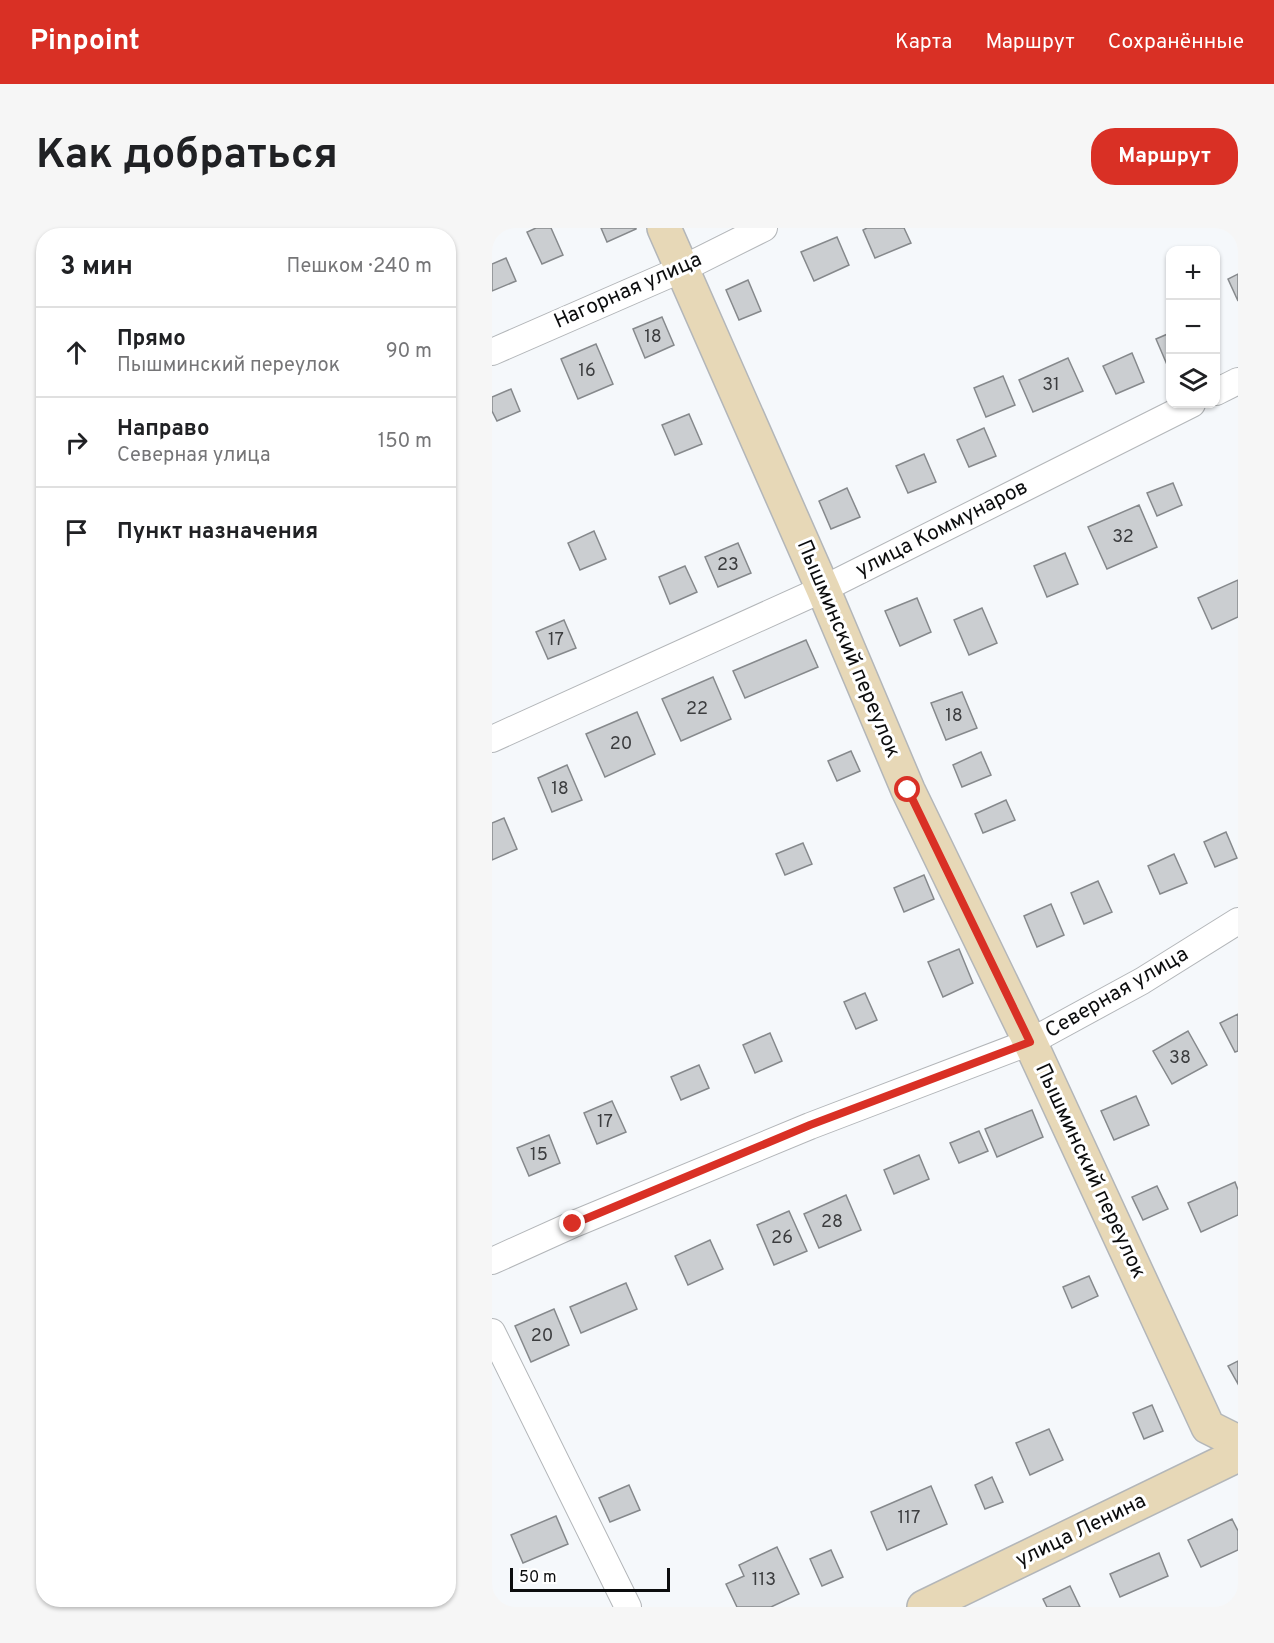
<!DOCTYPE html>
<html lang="ru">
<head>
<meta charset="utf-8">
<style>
	:root { --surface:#fff; --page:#f6f6f6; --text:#202124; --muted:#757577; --line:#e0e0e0; --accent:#d93025 }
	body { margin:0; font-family:Overpass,sans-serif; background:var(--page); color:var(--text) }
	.controls { position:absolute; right:18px; top:18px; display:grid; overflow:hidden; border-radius:12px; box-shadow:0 2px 4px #0004 }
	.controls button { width:54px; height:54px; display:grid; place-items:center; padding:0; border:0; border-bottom:2px solid var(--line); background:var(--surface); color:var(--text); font:30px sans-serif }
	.scale { position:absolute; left:18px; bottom:15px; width:160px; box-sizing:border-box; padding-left:6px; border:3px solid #0c0d0e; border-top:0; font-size:16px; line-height:21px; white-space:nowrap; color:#0c0d0e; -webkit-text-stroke:4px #fff; paint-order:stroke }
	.stop { position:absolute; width:18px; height:18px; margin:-14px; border:4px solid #d93025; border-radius:50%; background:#fff }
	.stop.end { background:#d93025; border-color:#fff; box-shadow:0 2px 6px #0008 }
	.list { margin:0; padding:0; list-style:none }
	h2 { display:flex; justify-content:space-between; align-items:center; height:78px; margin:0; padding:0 24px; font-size:26px }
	h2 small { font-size:20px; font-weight:400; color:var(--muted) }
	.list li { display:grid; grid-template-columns:39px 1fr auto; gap:18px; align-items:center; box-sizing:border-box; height:90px; padding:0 24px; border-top:2px solid var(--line) }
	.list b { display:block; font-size:22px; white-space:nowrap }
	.list p { margin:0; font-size:20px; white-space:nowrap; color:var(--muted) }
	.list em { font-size:20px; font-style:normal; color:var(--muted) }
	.icon { flex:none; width:33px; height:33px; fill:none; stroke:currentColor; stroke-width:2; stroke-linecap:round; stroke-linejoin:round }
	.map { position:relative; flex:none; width:746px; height:1379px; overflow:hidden; border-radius:24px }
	header { display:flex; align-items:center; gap:36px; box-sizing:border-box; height:84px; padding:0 30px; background:var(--accent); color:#fff }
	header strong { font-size:28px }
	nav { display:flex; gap:33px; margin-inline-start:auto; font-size:21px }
	.intro { display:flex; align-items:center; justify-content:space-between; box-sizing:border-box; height:144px; padding:0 36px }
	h1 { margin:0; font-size:42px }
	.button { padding:15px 27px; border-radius:24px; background:var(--accent); color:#fff; font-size:21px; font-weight:700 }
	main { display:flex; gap:36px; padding:0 36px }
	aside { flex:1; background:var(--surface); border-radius:24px; box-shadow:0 2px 4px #0004 }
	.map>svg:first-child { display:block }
	.building { fill:#cbced1; stroke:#86898c; stroke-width:1.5 }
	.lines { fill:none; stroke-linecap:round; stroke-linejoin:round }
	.street-casing { stroke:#b3b6b9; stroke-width:28 }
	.secondary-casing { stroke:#b3b6b9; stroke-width:36 }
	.street { stroke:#fff; stroke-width:26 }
	.secondary { stroke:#e7d8b7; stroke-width:33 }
	.route { stroke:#d93025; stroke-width:8 }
	.labels { text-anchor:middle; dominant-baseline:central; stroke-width:6; stroke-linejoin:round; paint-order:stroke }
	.number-label { font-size:18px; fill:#3c3d3f }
	.street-label { font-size:21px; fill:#0c0d0e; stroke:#fff }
</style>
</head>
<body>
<header>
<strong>Pinpoint</strong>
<nav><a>Карта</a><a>Маршрут</a><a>Сохранённые</a></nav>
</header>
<div class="intro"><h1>Как добраться</h1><a class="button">Маршрут</a></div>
<main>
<aside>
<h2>3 мин<small>Пешком · 240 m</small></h2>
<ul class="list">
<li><svg class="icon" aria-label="ahead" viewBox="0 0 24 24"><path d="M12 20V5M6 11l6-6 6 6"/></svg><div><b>Прямо</b><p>Пышминский переулок</p></div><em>90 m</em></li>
<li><svg class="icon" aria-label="right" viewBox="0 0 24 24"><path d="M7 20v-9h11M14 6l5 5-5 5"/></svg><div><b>Направо</b><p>Северная улица</p></div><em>150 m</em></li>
<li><svg class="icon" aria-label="arrive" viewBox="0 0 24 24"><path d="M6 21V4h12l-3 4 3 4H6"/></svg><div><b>Пункт назначения</b></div></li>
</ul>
</aside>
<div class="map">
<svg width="746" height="1379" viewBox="0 0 746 1379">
	<rect width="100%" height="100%" fill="#f5f8fb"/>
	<!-- building -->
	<g class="building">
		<path d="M44,0H59L71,27L50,36L35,4Z"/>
		<path d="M109,0H144V1L115,14Z"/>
		<path d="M375,0H412L419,15L383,30L371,2Z"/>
		<path d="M345,9L357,37L322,53L309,24Z"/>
		<path d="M14,30L24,53L0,63V36Z"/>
		<path d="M746,46V73L736,51Z"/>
		<path d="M256,52L269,83L247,92L234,62Z"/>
		<path d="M170,89L182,117L153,130L141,101Z"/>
		<path d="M678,105V138L676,139L664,111Z"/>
		<path d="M104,116L121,156L86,171L69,131Z"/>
		<path d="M640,125L652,154L624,166L611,138Z"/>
		<path d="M576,130L591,163L541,184L527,152Z"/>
		<path d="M511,148L523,177L494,189L482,160Z"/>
		<path d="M19,161L28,183L5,193L0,183V169Z"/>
		<path d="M197,186L210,216L183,227L170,197Z"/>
		<path d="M492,200L504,228L477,239L465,212Z"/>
		<path d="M432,226L444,254L416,265L404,238Z"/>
		<path d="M681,255L690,277L665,288L655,265Z"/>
		<path d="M355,260L368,289L339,301L327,273Z"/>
		<path d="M647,277L665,319L615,341L596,299Z"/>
		<path d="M102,303L114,331L88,342L76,315Z"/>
		<path d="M246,315L259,345L226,359L213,329Z"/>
		<path d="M573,325L586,356L555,369L542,338Z"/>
		<path d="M193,338L205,364L178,376L167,349Z"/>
		<path d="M746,352V389L720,401L706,370Z"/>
		<path d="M425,370L439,404L408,418L393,383Z"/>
		<path d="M490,380L505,415L477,427L462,392Z"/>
		<path d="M72,392L84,420L56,431L44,404Z"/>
		<path d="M314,412L326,439L253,470L241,443Z"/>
		<path d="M221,449L239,491L189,513L170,471Z"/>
		<path d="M470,464L485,500L454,512L439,475Z"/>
		<path d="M145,484L163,526L113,549L94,506Z"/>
		<path d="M359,523L368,543L345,553L336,533Z"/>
		<path d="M489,524L499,547L470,559L461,537Z"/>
		<path d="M75,537L90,572L60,584L46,550Z"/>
		<path d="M514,572L523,592L491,605L483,586Z"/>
		<path d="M12,590L25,621L0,632V595Z"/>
		<path d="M734,604L745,630L723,639L712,614Z"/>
		<path d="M311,615L320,636L293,647L284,626Z"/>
		<path d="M682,626L695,655L668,666L656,638Z"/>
		<path d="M432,647L442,671L412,684L402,660Z"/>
		<path d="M606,653L620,684L592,696L579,665Z"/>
		<path d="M559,676L572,707L545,719L532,688Z"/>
		<path d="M467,721L481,755L451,769L436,734Z"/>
		<path d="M373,765L385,792L364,801L352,774Z"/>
		<path d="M746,786V823L743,824L728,795Z"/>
		<path d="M696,803L715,837L680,856L661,823Z"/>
		<path d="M278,805L290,833L263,845L251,817Z"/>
		<path d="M207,837L217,860L189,872L179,849Z"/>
		<path d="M644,868L657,897L622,912L609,883Z"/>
		<path d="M120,873L134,904L105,916L92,885Z"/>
		<path d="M540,882L551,909L505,929L493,901Z"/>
		<path d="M487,903L496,923L467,935L458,915Z"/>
		<path d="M57,907L68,935L37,948L25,920Z"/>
		<path d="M427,927L437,951L402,966L392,942Z"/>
		<path d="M743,954L746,962V987L709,1004L696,975Z"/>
		<path d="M665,958L676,981L651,992L640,969Z"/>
		<path d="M354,967L369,1002L327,1020L312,986Z"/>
		<path d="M297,983L315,1023L282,1037L265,997Z"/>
		<path d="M218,1012L231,1041L196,1057L183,1028Z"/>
		<path d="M597,1048L606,1068L580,1080L571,1059Z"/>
		<path d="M134,1055L145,1081L89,1105L78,1079Z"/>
		<path d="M62,1081L77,1117L39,1134L23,1098Z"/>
		<path d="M746,1133V1156L736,1138Z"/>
		<path d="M660,1177L671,1203L652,1211L641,1185Z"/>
		<path d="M557,1201L571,1232L538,1247L524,1215Z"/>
		<path d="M500,1249L511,1274L493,1281L483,1257Z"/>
		<path d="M137,1257L148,1282L118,1294L107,1270Z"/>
		<path d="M439,1258L455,1296L395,1322L379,1284Z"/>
		<path d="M64,1288L76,1316L31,1335L19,1307Z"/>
		<path d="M740,1291L746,1303V1322L709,1339L696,1312Z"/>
		<path d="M285,1319L307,1366L279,1379H245L234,1356L252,1348L247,1337Z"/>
		<path d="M339,1322L351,1349L330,1358L318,1331Z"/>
		<path d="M667,1325L676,1348L628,1369L618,1346Z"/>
		<path d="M578,1358L588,1379H555L551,1371Z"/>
	</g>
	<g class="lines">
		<defs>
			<g id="street">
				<path d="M0,124L190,41L272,0"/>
				<path d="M724,164L746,153"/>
				<path d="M0,511L331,361L700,176"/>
				<path d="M0,1033L82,996L318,898L538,814L650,753L746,693"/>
				<path d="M0,1104L136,1379"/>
			</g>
			<g id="secondary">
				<path d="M172,0L331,361L416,562L538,814L716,1199L746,1214"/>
				<path d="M432,1379L746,1227"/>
			</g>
		</defs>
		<!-- street casing -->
		<use href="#street" class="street-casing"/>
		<!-- secondary casing -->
		<use href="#secondary" class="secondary-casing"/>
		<!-- street -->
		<use href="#street" class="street"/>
		<!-- secondary -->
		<use href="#secondary" class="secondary"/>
	</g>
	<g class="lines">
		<!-- route -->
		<path class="route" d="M81,996L318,897L538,814L416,562"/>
	</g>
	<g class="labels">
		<!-- number labels -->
		<g class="number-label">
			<text x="161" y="109">18</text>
			<text x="95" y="143">16</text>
			<text x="559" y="157">31</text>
			<text x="631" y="309">32</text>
			<text x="236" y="337">23</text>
			<text x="64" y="412">17</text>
			<text x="205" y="481">22</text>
			<text x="462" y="488">18</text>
			<text x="129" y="516">20</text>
			<text x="68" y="561">18</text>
			<text x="688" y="830">38</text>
			<text x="113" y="894">17</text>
			<text x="47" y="927">15</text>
			<text x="340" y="994">28</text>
			<text x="290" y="1010">26</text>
			<text x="50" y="1108">20</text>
			<text x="417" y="1290">117</text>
			<text x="272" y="1352">113</text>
		</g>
		<!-- street labels -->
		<g class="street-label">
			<text transform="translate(136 63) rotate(-24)">Нагорная улица</text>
			<text transform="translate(450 301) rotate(-27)">улица Коммунаров</text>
			<text transform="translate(356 421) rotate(67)">Пышминский переулок</text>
			<text transform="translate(625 765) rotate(-30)">Северная улица</text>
			<text transform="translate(598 943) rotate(65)">Пышминский переулок</text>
			<text transform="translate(589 1303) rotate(-26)">улица Ленина</text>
		</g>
	</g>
</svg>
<div class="controls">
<button>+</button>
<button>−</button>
<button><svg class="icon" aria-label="layers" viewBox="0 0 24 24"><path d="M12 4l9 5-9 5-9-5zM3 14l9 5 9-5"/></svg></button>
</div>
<div class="scale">50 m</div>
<div class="stop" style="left:416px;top:562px"></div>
<div class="stop end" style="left:81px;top:996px"></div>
</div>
</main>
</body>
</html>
